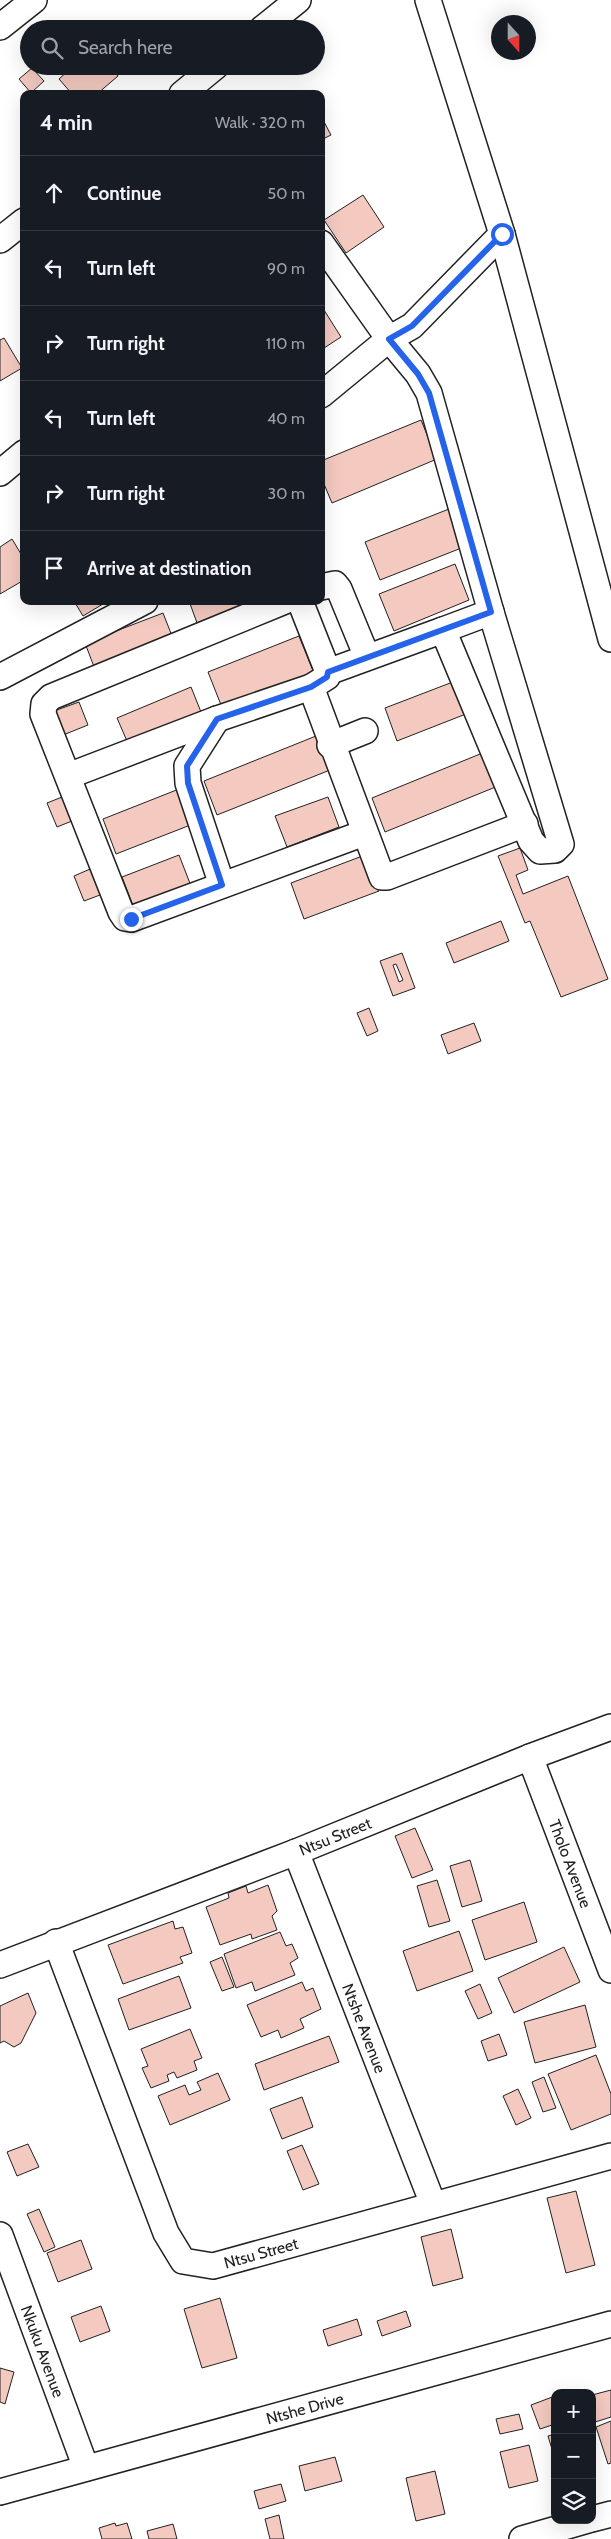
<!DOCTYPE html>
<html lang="en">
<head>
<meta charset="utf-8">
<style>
	:root { --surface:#171b24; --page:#242831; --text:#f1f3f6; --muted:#9ea1a6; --line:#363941 }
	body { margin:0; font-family:Cabin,sans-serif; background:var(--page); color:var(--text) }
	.controls { position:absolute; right:15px; bottom:15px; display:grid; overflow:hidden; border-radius:10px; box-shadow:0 5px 20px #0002 }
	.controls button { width:45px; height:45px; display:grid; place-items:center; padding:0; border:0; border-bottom:1px solid var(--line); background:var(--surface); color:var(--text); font:25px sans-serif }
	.compass { position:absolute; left:491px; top:15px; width:45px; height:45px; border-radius:50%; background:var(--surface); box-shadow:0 5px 20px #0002; rotate:159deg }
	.stop { position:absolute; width:15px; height:15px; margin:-11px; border:4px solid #2563eb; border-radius:50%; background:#fff }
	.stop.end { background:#2563eb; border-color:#fff; box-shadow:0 1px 5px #0008 }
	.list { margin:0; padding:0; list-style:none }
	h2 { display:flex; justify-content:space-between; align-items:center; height:65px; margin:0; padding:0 20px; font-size:21px }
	h2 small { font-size:16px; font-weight:400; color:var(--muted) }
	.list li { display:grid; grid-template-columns:32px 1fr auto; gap:15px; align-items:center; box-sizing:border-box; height:75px; padding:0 20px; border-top:1px solid var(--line) }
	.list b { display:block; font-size:19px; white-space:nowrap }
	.list em { font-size:16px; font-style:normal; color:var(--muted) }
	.icon { flex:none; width:28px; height:28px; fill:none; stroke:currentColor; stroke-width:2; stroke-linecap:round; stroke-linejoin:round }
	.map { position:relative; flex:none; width:611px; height:2539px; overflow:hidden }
	.search { position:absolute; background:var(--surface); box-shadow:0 5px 20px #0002; left:20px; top:20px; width:305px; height:55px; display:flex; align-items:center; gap:12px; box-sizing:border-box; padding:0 18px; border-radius:28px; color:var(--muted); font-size:19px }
	.panel { position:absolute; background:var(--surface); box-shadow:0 5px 20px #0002; left:20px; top:90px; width:305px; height:515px; border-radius:10px }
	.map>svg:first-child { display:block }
	.building { fill:#f3c9c0; stroke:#222; fill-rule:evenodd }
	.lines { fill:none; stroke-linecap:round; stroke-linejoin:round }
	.minor-casing { stroke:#222; stroke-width:28 }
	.minor { stroke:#fff; stroke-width:25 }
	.route { stroke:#2563eb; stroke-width:6 }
	.labels { text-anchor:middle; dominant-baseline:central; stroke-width:4; stroke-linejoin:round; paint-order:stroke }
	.street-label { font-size:16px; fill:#222; stroke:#fff }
</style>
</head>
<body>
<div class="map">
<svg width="611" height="2539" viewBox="0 0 611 2539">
	<rect width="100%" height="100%" fill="#fff"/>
	<!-- building -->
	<g class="building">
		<path d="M73,66H110L118,76L97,94H72L59,79Z"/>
		<path d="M32,68L44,81L31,93L19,79Z"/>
		<path d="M321,116L331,135L321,140Z"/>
		<path d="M363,195L384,227L346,253L324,220Z"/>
		<path d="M324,310L341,337L321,350V312Z"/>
		<path d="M4,338L22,368L0,381V340Z"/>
		<path d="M421,420L437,459L332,503L321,477V461Z"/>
		<path d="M449,509L464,547L380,580L365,542Z"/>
		<path d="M12,539L24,559V580L0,594V547Z"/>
		<path d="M455,564L469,600L394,631L379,594Z"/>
		<path d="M74,601H108L83,616Z"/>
		<path d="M189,601H271L200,631Z"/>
		<path d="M163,613L174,641L96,672L85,643Z"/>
		<path d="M299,636L314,673L223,710L208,672Z"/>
		<path d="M458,680L471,712L397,741L385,708Z"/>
		<path d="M191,687L203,717L130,748L117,718Z"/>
		<path d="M79,702L88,725L63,735L54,711Z"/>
		<path d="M316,736L330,770L217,815L204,781Z"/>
		<path d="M485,752L498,786L385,832L372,798Z"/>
		<path d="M179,789L193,824L116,854L103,819Z"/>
		<path d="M72,793L82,817L57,827L47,803Z"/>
		<path d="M328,797L339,827L287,847L275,816Z"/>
		<path d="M520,848L528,870L516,875L523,894L568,876L608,979L561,997L530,921L525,923L498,856Z"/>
		<path d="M179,855L191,886L134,908L122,877Z"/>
		<path d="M365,855L379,891L304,919L291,883Z"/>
		<path d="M97,866L108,892L84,901L74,876Z"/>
		<path d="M501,921L509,941L454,963L446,943Z"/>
		<path d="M402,953L415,988L393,996L380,961ZM396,964L403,980L399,982L393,965Z"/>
		<path d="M369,1008L378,1031L367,1036L357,1013Z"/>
		<path d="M474,1023L481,1041L448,1054L441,1035Z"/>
		<path d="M415,1828L433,1870L412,1878L395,1836Z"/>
		<path d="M470,1860L482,1901L462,1907L450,1866Z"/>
		<path d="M437,1880L450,1921L429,1927L417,1886Z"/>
		<path d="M268,1885L277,1911L272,1916L277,1930L252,1939L251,1934L220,1945L206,1907L229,1898L228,1893L246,1886L248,1893Z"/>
		<path d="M524,1902L537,1942L485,1960L472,1920Z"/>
		<path d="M173,1921L175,1929L183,1927L192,1953L180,1957L183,1963L123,1984L108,1945Z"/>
		<path d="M459,1931L473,1971L417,1991L403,1951Z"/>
		<path d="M280,1932L286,1946L292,1944L298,1958L290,1963L295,1975L255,1991L252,1982L236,1988L224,1954Z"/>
		<path d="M564,1947L580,1982L514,2013L498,1978Z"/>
		<path d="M222,1957L234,1987L222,1991L210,1962Z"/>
		<path d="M179,1976L191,2008L129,2030L118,1999Z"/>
		<path d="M302,1982L306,1991L313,1988L321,2009L300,2019L304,2028L281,2038L278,2030L261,2037L247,2005Z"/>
		<path d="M480,1984L492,2013L478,2019L465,1991Z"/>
		<path d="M28,1993L36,2013L21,2043L14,2047L4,2041L0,2043V2006Z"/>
		<path d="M585,2005L596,2047L535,2063L524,2022Z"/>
		<path d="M190,2029L202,2058L194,2061L197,2070L177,2078L174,2072L167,2075L169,2081L151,2088L142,2068L148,2066L141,2049Z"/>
		<path d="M499,2034L507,2055L488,2061L481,2041Z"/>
		<path d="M329,2036L339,2062L264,2090L255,2064Z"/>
		<path d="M596,2055L611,2094V2114L571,2130L548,2074Z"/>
		<path d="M218,2073L230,2100L170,2125L158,2096L185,2085L189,2095L201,2090L197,2082Z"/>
		<path d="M544,2077L556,2108L543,2112L532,2082Z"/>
		<path d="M518,2089L531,2118L516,2125L503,2096Z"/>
		<path d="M302,2097L313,2127L282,2139L270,2109Z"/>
		<path d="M28,2144L39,2167L17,2176L7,2152Z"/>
		<path d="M302,2145L319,2184L303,2190L287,2151Z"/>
		<path d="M576,2191L595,2265L566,2273L547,2198Z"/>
		<path d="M39,2209L55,2247L44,2252L27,2214Z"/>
		<path d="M451,2229L463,2278L433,2286L421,2237Z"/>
		<path d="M81,2240L92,2269L58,2282L47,2253Z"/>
		<path d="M220,2298L237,2358L202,2368L184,2309Z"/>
		<path d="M101,2306L110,2331L80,2342L71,2317Z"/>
		<path d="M406,2311L411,2326L382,2336L377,2321Z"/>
		<path d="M357,2319L362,2335L328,2346L323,2330Z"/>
		<path d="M0,2368L14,2372L5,2404L0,2402Z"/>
		<path d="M611,2390V2417L592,2423V2395Z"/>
		<path d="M555,2396V2424L540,2429L531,2405Z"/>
		<path d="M519,2414L523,2429L500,2434L496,2419Z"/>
		<path d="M611,2421V2463L608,2464L596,2427Z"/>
		<path d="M555,2434V2459L548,2436Z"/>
		<path d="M529,2445L538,2481L509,2488L500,2452Z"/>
		<path d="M335,2457L342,2481L305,2491L299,2466Z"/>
		<path d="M435,2471L445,2514L416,2521L406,2478Z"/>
		<path d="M281,2484L286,2501L259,2509L254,2491Z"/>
		<path d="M279,2515L284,2539H270L265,2519Z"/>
		<path d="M115,2523L116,2526L127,2523L132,2539H102L99,2528Z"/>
		<path d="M173,2524L177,2539H149L147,2531Z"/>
	</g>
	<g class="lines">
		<defs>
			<g id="minor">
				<path d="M428,0L502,234L611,639"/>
				<path d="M0,27L34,0"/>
				<path d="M262,29L298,0"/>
				<path d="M182,94L216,66"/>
				<path d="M0,240L24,221"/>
				<path d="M321,243L389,339L418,374L429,393L491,612L561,844L555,850L540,851L531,841L443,630L328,672"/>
				<path d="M321,395L389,339L412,326L502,234"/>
				<path d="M0,473L24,453"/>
				<path d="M321,587L335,584L339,589L367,657"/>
				<path d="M285,601L51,697L44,704L43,714L121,912L125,918L131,919L364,833"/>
				<path d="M443,630L491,612"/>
				<path d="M0,677L145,601"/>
				<path d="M311,687L382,877H387L525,824"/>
				<path d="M217,719L187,766L188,783L222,885"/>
				<path d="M330,745L365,731"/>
				<path d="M68,776L217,719L311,687L327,677L328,672L300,601"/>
				<path id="s1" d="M530,1757L611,1970"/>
				<path id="s2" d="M296,1852L433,2204"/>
				<path id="s3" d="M56,1942L166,2233L183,2261L213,2266L611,2156"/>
				<path id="s4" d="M0,1965L296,1852L530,1757L611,1727"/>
				<path id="s5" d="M0,2235L86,2468"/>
				<path id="s6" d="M0,2492L611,2324"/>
				<path d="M592,2519L611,2514"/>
				<path d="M522,2539L588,2520"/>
			</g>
		</defs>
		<!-- minor casing -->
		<use href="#minor" class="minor-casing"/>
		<!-- minor -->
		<use href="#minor" class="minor"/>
	</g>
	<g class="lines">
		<!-- route -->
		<path class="route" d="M131,919L222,885L188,783L187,766L217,719L311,687L327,677L328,672L491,612L429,393L418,374L389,339L412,326L502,234"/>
	</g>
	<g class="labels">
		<!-- street labels -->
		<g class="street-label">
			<text stroke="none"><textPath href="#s4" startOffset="359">Ntsu Street</textPath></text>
			<text stroke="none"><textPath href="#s1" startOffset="114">Tholo Avenue</textPath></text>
			<text stroke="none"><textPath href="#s2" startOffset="189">Ntshe Avenue</textPath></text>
			<text stroke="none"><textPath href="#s3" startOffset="424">Ntsu Street</textPath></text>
			<text stroke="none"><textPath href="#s5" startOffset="124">Nkuku Avenue</textPath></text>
			<text stroke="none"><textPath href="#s6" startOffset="316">Ntshe Drive</textPath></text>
		</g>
	</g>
</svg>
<div class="controls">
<button>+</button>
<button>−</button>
<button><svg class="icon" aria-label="layers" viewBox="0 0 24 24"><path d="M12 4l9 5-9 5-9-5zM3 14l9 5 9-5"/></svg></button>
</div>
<svg class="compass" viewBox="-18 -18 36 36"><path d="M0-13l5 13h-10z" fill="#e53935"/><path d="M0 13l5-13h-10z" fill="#9ea1a6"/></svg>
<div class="stop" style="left:502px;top:234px"></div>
<div class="stop end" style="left:131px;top:919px"></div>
<div class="search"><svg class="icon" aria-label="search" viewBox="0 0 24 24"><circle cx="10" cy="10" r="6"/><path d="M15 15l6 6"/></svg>Search here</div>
<section class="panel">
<h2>4 min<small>Walk · 320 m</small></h2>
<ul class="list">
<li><svg class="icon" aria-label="ahead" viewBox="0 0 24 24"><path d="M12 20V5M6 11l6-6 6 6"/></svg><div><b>Continue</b></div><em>50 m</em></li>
<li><svg class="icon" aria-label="left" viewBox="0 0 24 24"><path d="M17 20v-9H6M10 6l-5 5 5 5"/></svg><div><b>Turn left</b></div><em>90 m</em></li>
<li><svg class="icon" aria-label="right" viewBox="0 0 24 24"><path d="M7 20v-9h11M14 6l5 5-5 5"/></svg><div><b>Turn right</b></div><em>110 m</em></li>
<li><svg class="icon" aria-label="left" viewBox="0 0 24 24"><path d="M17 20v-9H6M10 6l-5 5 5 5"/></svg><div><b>Turn left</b></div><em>40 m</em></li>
<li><svg class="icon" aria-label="right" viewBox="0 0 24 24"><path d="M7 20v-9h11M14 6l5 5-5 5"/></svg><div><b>Turn right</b></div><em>30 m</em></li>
<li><svg class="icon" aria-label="arrive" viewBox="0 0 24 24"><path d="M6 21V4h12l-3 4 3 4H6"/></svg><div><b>Arrive at destination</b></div></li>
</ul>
</section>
</div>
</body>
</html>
